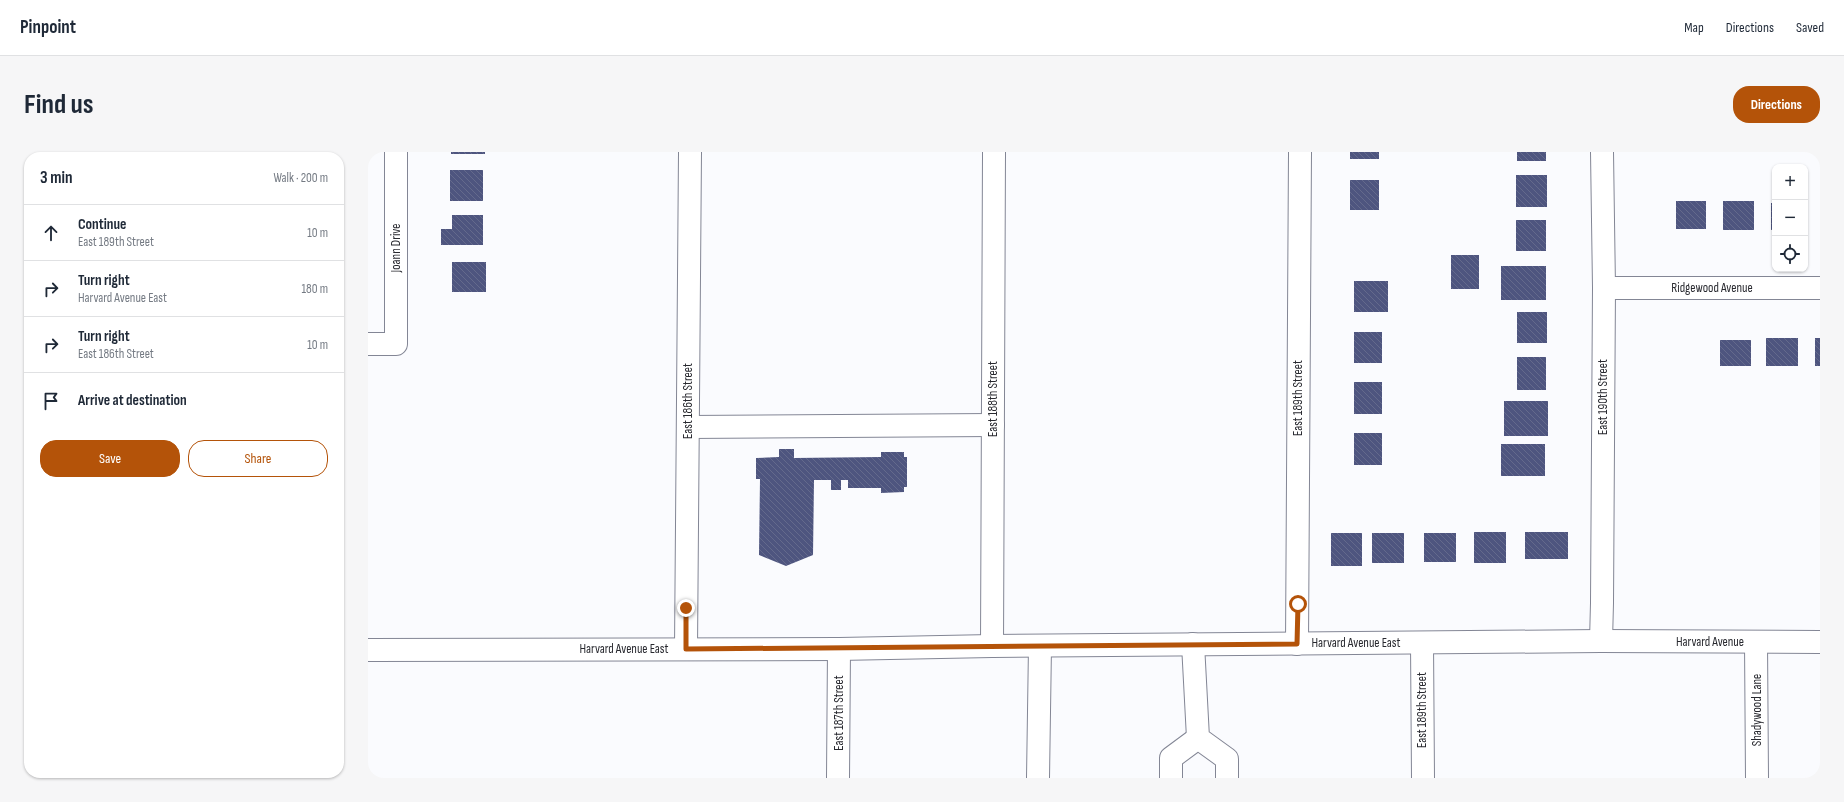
<!DOCTYPE html>
<html lang="en">
<head>
<meta charset="utf-8">
<style>
	:root { --surface:#fff; --page:#f6f6f7; --text:#1f2937; --muted:#747a83; --line:#e0e1e3; --accent:#b45309 }
	body { margin:0; font-family:"Sofia Sans Condensed",sans-serif; background:var(--page); color:var(--text) }
	.controls { position:absolute; right:12px; top:12px; display:grid; overflow:hidden; border-radius:8px; box-shadow:0 1px 3px #0004 }
	.controls button { width:36px; height:36px; display:grid; place-items:center; padding:0; border:0; border-bottom:1px solid var(--line); background:var(--surface); color:var(--text); font:20px sans-serif }
	.stop { position:absolute; width:12px; height:12px; margin:-9px; border:3px solid #b45309; border-radius:50%; background:#fff }
	.stop.end { background:#b45309; border-color:#fff; box-shadow:0 1px 4px #0008 }
	.list { margin:0; padding:0; list-style:none }
	h2 { display:flex; justify-content:space-between; align-items:center; height:52px; margin:0; padding:0 16px; font-size:17px }
	h2 small { font-size:13px; font-weight:400; color:var(--muted) }
	.list li { display:grid; grid-template-columns:26px 1fr auto; gap:12px; align-items:center; box-sizing:border-box; height:56px; padding:0 16px; border-top:1px solid var(--line) }
	.list b { display:block; font-size:15px; white-space:nowrap }
	.list p { margin:0; font-size:13px; white-space:nowrap; color:var(--muted) }
	.list em { font-size:13px; font-style:normal; color:var(--muted) }
	.actions { display:flex; gap:8px; padding:12px 16px }
	.actions a { flex:1; padding:9px 0; border:1px solid var(--accent); border-radius:16px; text-align:center; font-size:14px; color:var(--accent) }
	.actions .main { background:var(--accent); color:#fff }
	.icon { flex:none; width:22px; height:22px; fill:none; stroke:currentColor; stroke-width:2; stroke-linecap:round; stroke-linejoin:round }
	.map { position:relative; flex:none; width:1452px; height:626px; overflow:hidden; border-radius:16px }
	header { display:flex; align-items:center; gap:24px; box-sizing:border-box; height:56px; padding:0 20px; background:var(--surface); border-bottom:1px solid var(--line) }
	header strong { font-size:19px }
	nav { display:flex; gap:22px; margin-inline-start:auto; font-size:14px }
	.intro { display:flex; align-items:center; justify-content:space-between; box-sizing:border-box; height:96px; padding:0 24px }
	h1 { margin:0; font-size:28px }
	.button { padding:10px 18px; border-radius:16px; background:var(--accent); color:#fff; font-size:14px; font-weight:700 }
	main { display:flex; gap:24px; padding:0 24px }
	aside { flex:1; background:var(--surface); border-radius:16px; box-shadow:0 1px 3px #0004 }
	.map>svg:first-child { display:block }
	.building { fill:url(#building-back-hatch) }
	.lines { fill:none; stroke-linecap:round; stroke-linejoin:round }
	.minor-casing { stroke:#838695; stroke-width:24 }
	.major-casing { stroke:#838695; stroke-width:24 }
	.minor { stroke:#fff; stroke-width:22 }
	.major { stroke:#fff; stroke-width:22 }
	.route { stroke:#b45309; stroke-width:5 }
	.labels { text-anchor:middle; dominant-baseline:central; stroke-width:4; stroke-linejoin:round; paint-order:stroke }
	.street-label { font-size:13px; fill:#28292f; stroke:#fff }
</style>
</head>
<body>
<header>
<strong>Pinpoint</strong>
<nav><a>Map</a><a>Directions</a><a>Saved</a></nav>
</header>
<div class="intro"><h1>Find us</h1><a class="button">Directions</a></div>
<main>
<aside>
<h2>3 min<small>Walk · 200 m</small></h2>
<ul class="list">
<li><svg class="icon" aria-label="ahead" viewBox="0 0 24 24"><path d="M12 20V5M6 11l6-6 6 6"/></svg><div><b>Continue</b><p>East 189th Street</p></div><em>10 m</em></li>
<li><svg class="icon" aria-label="right" viewBox="0 0 24 24"><path d="M7 20v-9h11M14 6l5 5-5 5"/></svg><div><b>Turn right</b><p>Harvard Avenue East</p></div><em>180 m</em></li>
<li><svg class="icon" aria-label="right" viewBox="0 0 24 24"><path d="M7 20v-9h11M14 6l5 5-5 5"/></svg><div><b>Turn right</b><p>East 186th Street</p></div><em>10 m</em></li>
<li><svg class="icon" aria-label="arrive" viewBox="0 0 24 24"><path d="M6 21V4h12l-3 4 3 4H6"/></svg><div><b>Arrive at destination</b></div></li>
</ul>
<div class="actions"><a class="main">Save</a><a>Share</a></div>
</aside>
<div class="map">
<svg width="1452" height="626" viewBox="0 0 1452 626">
	<defs>
		<pattern id="building-back-hatch" width="6" height="6" patternUnits="userSpaceOnUse"><rect width="6" height="6" fill="#4e557f"/><path d="M-1 5l2 2M0 0l6 6M5-1l2 2" fill="none" stroke="#646a8c"/></pattern>
	</defs>
	<rect width="100%" height="100%" fill="#fafbfe"/>
	<!-- building -->
	<g class="building">
		<rect x="83" y="0" width="34" height="2"/>
		<rect x="982" y="0" width="29" height="7"/>
		<rect x="1149" y="0" width="29" height="9"/>
		<rect x="82" y="18" width="33" height="31"/>
		<rect x="1148" y="23" width="31" height="32"/>
		<rect x="982" y="28" width="29" height="30"/>
		<rect x="1308" y="49" width="30" height="28"/>
		<rect x="1355" y="49" width="31" height="29"/>
		<rect x="1403" y="51" width="4" height="27"/>
		<path d="M84,63H115V93H73V77H84Z"/>
		<rect x="1148" y="68" width="30" height="31"/>
		<rect x="1083" y="103" width="28" height="34"/>
		<rect x="84" y="110" width="34" height="30"/>
		<rect x="1133" y="114" width="45" height="34"/>
		<rect x="986" y="129" width="34" height="31"/>
		<rect x="1149" y="160" width="30" height="31"/>
		<rect x="986" y="180" width="28" height="31"/>
		<rect x="1398" y="186" width="32" height="28"/>
		<rect x="1447" y="186" width="5" height="28"/>
		<rect x="1352" y="188" width="31" height="26"/>
		<rect x="1149" y="205" width="29" height="33"/>
		<rect x="986" y="230" width="28" height="32"/>
		<rect x="1136" y="249" width="44" height="35"/>
		<rect x="986" y="281" width="28" height="32"/>
		<rect x="1133" y="292" width="44" height="32"/>
		<path d="M411,297H426V306L513,305V300H536V305H539V335H536V340L513,341V336H480V328H473V338H463V328H446L445,403L418,414L391,403L392,327H388V306L411,305Z"/>
		<rect x="1106" y="380" width="32" height="31"/>
		<rect x="1157" y="380" width="43" height="27"/>
		<rect x="963" y="381" width="31" height="33"/>
		<rect x="1004" y="381" width="32" height="30"/>
		<rect x="1056" y="381" width="32" height="29"/>
	</g>
	<g class="lines">
		<defs>
			<g id="minor">
				<path d="M1236,136H1452"/>
				<path d="M0,192H28V0"/>
				<path d="M320,275L625,273"/>
				<path d="M1233,489L1234,451L1236,136L1234,0"/>
				<path d="M1388,490L1389,626"/>
				<path d="M1054,491L1055,626"/>
				<path d="M825,492L830,586L859,607V626"/>
				<path d="M929,492L932,0"/>
				<path d="M624,494L626,0"/>
				<path d="M318,497L322,0"/>
				<path d="M470,626L471,497"/>
				<path d="M670,626L672,494"/>
				<path d="M803,626V606L830,586"/>
			</g>
			<path id="major" d="M0,498L471,497L624,494L1233,489L1452,490"/>
		</defs>
		<!-- minor casing -->
		<use href="#minor" class="minor-casing"/>
		<!-- major casing -->
		<use href="#major" class="major-casing"/>
		<!-- minor -->
		<use href="#minor" class="minor"/>
		<!-- major -->
		<use href="#major" class="major"/>
	</g>
	<g class="lines">
		<!-- route -->
		<path class="route" d="M318,456V497C521,497 725,492 929,492L930,452"/>
	</g>
	<g class="labels">
		<!-- street labels -->
		<g class="street-label">
			<text transform="translate(28 96) rotate(-90)">Joann Drive</text>
			<text x="1344" y="136">Ridgewood Avenue</text>
			<text transform="translate(1235 245) rotate(-90)">East 190th Street</text>
			<text transform="translate(930 246) rotate(-90)">East 189th Street</text>
			<text transform="translate(625 247) rotate(-90)">East 188th Street</text>
			<text transform="translate(320 249) rotate(-90)">East 186th Street</text>
			<text x="1342" y="490">Harvard Avenue</text>
			<text x="988" y="491">Harvard Avenue East</text>
			<text x="256" y="497">Harvard Avenue East</text>
			<text transform="translate(1054 558) rotate(-90)">East 189th Street</text>
			<text transform="translate(1389 558) rotate(-90)">Shadywood Lane</text>
			<text transform="translate(471 561) rotate(-90)">East 187th Street</text>
		</g>
	</g>
</svg>
<div class="controls">
<button>+</button>
<button>−</button>
<button><svg class="icon" aria-label="locate" viewBox="0 0 24 24"><circle cx="12" cy="12" r="6"/><path d="M12 2v4M12 18v4M2 12h4M18 12h4"/></svg></button>
</div>
<div class="stop" style="left:930px;top:452px"></div>
<div class="stop end" style="left:318px;top:456px"></div>
</div>
</main>
</body>
</html>
